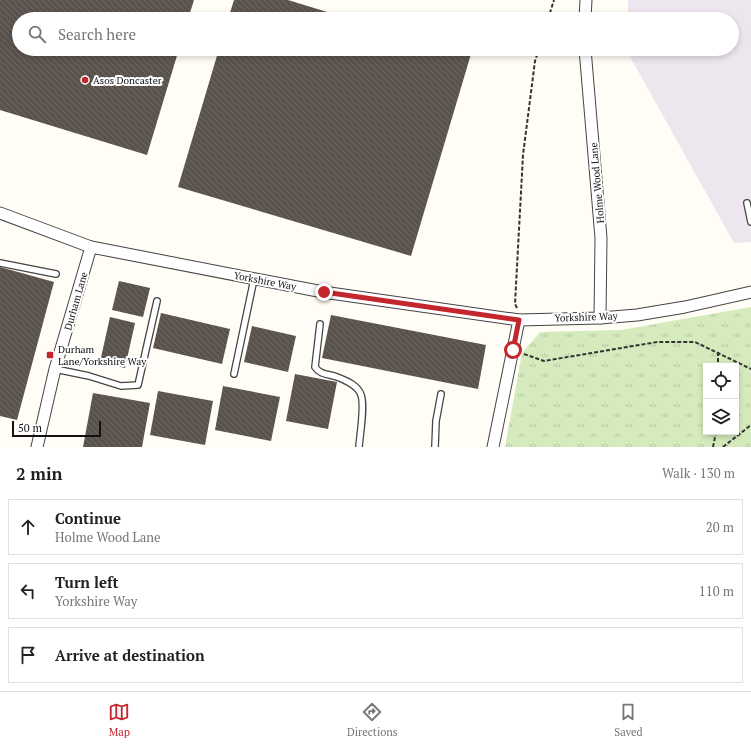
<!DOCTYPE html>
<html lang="en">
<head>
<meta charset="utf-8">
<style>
	:root { --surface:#fff; --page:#f6f6f6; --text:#222; --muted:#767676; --line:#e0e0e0; --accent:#c4262e }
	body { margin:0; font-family:"PT Serif",serif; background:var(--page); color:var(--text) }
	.controls { position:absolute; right:12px; bottom:12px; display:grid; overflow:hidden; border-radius:0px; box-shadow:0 2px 6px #0003 }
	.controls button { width:36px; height:36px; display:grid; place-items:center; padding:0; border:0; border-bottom:1px solid var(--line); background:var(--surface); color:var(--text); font:20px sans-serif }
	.scale { position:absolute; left:12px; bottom:10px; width:89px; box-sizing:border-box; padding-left:4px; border:2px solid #111; border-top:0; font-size:11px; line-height:14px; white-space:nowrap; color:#111; -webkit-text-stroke:3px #fff; paint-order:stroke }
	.stop { position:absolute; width:12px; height:12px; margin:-9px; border:3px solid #c4262e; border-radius:50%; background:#fff }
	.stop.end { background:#c4262e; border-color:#fff; box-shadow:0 1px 4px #0008 }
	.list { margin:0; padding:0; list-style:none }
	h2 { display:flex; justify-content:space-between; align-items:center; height:52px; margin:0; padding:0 16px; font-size:17px }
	h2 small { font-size:13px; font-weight:400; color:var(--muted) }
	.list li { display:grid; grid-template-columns:26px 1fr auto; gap:12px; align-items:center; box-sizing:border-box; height:56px; margin:0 8px 8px; padding:0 8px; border:1px solid var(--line); border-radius:0px }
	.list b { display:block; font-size:15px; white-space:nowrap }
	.list p { margin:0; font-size:13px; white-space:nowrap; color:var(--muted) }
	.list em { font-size:13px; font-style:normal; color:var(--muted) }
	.icon { flex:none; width:22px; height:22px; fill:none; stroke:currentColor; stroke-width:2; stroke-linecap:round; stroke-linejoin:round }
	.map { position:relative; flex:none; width:751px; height:447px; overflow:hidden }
	.search { position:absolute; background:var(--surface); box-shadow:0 2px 6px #0003; left:12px; right:12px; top:12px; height:44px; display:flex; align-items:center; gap:10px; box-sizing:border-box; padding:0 14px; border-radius:22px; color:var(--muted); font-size:15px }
	.sheet { height:244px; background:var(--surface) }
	nav { display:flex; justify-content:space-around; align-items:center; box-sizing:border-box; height:56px; border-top:1px solid var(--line); background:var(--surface); font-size:11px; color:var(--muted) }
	nav a { display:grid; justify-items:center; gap:2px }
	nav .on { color:var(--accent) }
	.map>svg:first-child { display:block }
	.industrial { fill:#eee6ef }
	.grass { fill:url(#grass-tufts); fill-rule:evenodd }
	.building { fill:url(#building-back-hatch) }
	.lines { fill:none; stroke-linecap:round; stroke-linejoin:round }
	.lane-casing { stroke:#444; stroke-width:8 }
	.street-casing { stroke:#444; stroke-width:13 }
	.path { stroke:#333; stroke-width:2; stroke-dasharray:4 2; stroke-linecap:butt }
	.lane { stroke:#fff; stroke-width:5.5 }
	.street { stroke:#fff; stroke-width:11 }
	.route { stroke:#c4262e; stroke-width:5 }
	.poi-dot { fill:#c4262e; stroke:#fff; stroke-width:1.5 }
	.labels { text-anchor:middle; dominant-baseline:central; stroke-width:4; stroke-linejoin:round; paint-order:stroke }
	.poi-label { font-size:10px; fill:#111; stroke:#fff; text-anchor:start }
	.street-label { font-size:10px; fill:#111; stroke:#fff }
</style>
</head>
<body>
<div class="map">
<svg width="751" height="447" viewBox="0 0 751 447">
	<defs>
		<pattern id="grass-tufts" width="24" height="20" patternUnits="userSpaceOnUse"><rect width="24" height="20" fill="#d5ebbd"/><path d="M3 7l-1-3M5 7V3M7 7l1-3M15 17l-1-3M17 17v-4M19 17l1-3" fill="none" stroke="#b6c8a1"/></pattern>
		<pattern id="building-back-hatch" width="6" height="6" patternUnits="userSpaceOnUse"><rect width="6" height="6" fill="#5a524d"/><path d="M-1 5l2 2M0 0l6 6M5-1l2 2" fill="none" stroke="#6d6662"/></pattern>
	</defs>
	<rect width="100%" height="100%" fill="#fffdf5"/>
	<!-- industrial -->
	<path class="industrial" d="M628,0H751V242L734,243L628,53V49H732V19H628Z"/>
	<!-- grass -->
	<path class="grass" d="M751,307V447H505L522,353L540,332L621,330ZM706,366H736V432H706Z"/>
	<!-- building -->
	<g class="building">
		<path d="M0,0H194L188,19H19V49H179L147,155L0,110Z"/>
		<path d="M234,0H288L350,19H228Z"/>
		<path d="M219,49H453L471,54L411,256L178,187Z"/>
		<path d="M0,267L54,282L17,420L0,416Z"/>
		<path d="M119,281L150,288L143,317L112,310Z"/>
		<path d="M161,313L230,329L222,364L153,348Z"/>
		<path d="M331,315L486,345L478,389L322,358Z"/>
		<path d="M110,317L135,323L125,368L100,362Z"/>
		<path d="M252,326L296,336L288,372L244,362Z"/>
		<path d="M295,374L337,382L328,429L286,421Z"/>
		<path d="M223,386L280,397L271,441L215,430Z"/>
		<path d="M158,391L213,401L205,445L150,435Z"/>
		<path d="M93,393L150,403L142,447H83Z"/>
	</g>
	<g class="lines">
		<defs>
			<g id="lane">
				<path d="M747,203L751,222"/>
				<path d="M0,263L56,274"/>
				<path d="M320,324L315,367C320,375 329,374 337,377C345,380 358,385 361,395C365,405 360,434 359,447"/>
				<path d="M55,369L89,376L121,386L138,385L157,301"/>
				<path d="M234,374L254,279"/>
				<path d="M435,447L436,421L441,394"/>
			</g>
			<g id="street">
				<path d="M585,19L586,0"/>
				<path d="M585,49L601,238L600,318"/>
				<path d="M0,213L91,247L323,292L519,320L600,318L637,315L685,307L751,292"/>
				<path d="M37,447L55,369L91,247"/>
				<path d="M493,447L519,320"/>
			</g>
		</defs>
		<!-- lane casing -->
		<use href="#lane" class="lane-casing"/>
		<!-- street casing -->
		<use href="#street" class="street-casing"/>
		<!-- path -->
		<g class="path">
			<path d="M548,19L554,0"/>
			<path d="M517,308L515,304L523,155L535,61L539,49"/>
			<path d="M718,352V366"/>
			<path d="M524,354L544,361L657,342H695L751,369"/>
			<path d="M713,447L716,432"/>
			<path d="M723,447L751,425"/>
		</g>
		<!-- lane -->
		<use href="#lane" class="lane"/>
		<!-- street -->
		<use href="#street" class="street"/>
	</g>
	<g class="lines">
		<!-- route -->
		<path class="route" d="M324,292L519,320L513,350"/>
	</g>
	<!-- markers -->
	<g class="poi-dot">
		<circle cx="85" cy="80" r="4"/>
		<rect x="46" y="351" width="8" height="8" rx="2"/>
	</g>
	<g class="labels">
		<!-- poi labels -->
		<g class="poi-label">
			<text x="93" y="80">Asos Doncaster</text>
			<text x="58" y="349">Durham<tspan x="58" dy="12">Lane/Yorkshire Way</tspan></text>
		</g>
		<!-- street labels -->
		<g class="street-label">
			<text transform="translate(597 183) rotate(-95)">Holme Wood Lane</text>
			<text transform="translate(265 281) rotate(11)">Yorkshire Way</text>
			<text transform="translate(76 301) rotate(-74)">Durham Lane</text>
			<text transform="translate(586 317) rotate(-2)">Yorkshire Way</text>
		</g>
	</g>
</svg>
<div class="controls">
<button><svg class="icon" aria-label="locate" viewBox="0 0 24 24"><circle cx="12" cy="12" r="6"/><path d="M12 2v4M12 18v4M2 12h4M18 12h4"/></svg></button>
<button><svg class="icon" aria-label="layers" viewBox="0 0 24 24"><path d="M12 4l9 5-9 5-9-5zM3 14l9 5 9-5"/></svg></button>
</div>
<div class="scale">50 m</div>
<div class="stop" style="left:513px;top:350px"></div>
<div class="stop end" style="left:324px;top:292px"></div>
<div class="search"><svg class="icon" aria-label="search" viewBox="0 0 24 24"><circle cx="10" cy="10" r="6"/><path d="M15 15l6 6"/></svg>Search here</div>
</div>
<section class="sheet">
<h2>2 min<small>Walk · 130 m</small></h2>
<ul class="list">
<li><svg class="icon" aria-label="ahead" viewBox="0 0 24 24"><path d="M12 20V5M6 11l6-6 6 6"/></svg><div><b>Continue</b><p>Holme Wood Lane</p></div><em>20 m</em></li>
<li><svg class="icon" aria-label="left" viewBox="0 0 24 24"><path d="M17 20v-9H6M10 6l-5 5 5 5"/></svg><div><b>Turn left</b><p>Yorkshire Way</p></div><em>110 m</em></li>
<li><svg class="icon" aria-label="arrive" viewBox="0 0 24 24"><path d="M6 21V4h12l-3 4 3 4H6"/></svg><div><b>Arrive at destination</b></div></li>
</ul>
</section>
<nav>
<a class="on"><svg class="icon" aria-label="map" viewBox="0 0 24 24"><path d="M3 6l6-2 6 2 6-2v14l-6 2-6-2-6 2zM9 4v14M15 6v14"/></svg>Map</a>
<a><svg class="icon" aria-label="directions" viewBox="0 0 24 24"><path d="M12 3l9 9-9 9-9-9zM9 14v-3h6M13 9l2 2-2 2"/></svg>Directions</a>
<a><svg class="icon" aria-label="saved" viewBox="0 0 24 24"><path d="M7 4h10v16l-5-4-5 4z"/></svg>Saved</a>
</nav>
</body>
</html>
